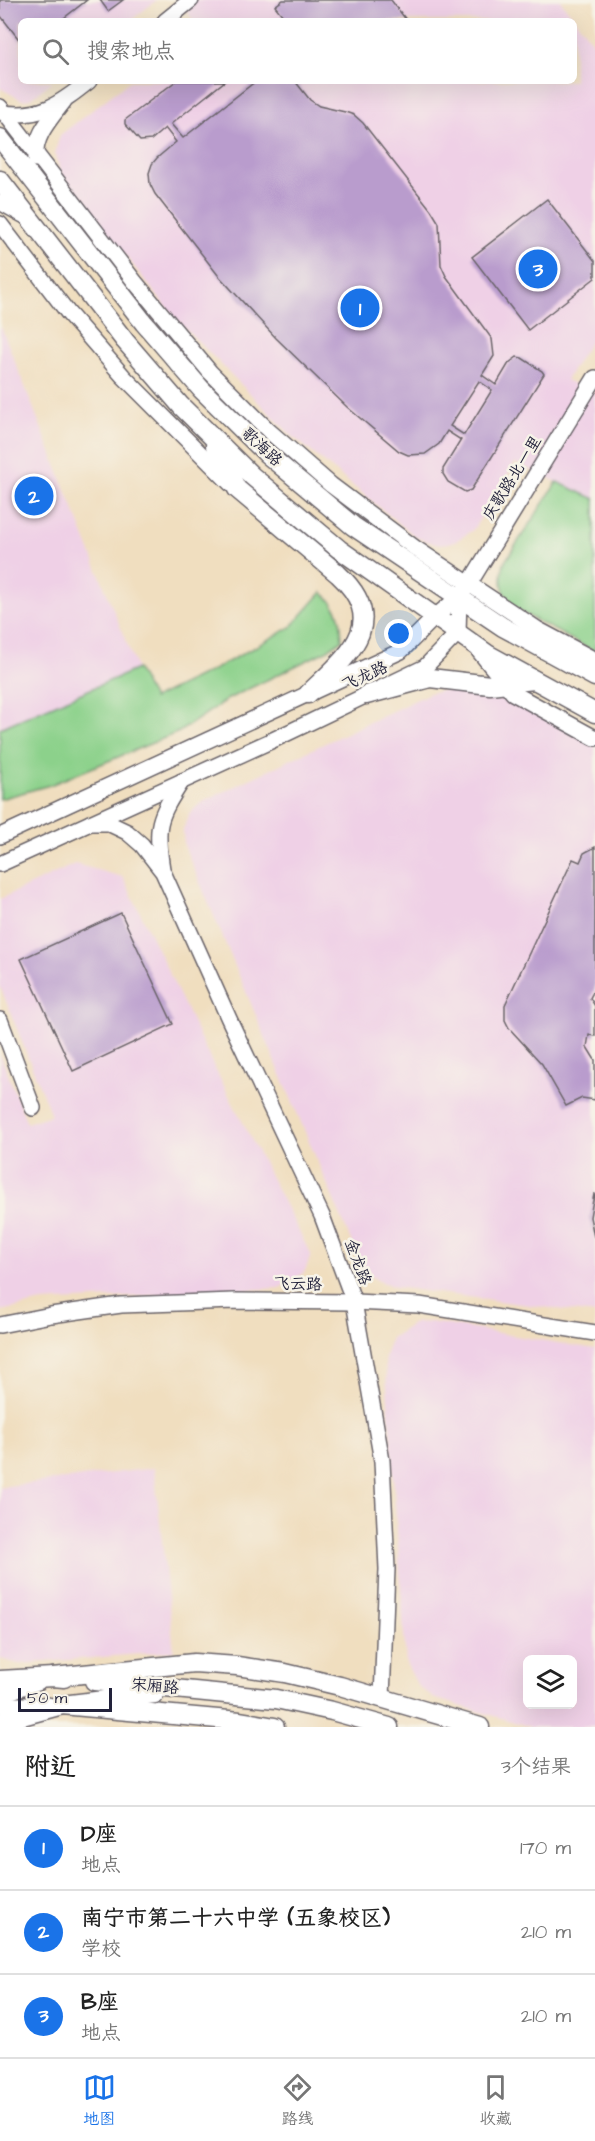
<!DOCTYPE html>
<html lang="zh">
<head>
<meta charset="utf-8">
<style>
	:root { --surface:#fff; --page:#f2f2f2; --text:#222; --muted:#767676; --line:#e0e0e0; --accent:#1a73e8 }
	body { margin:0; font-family:"Architects Daughter","LXGW WenKai TC",sans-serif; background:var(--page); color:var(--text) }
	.controls { position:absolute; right:18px; bottom:18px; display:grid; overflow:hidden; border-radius:9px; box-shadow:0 6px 24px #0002 }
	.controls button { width:54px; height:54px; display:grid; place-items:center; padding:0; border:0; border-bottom:2px solid var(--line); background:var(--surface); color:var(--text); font:30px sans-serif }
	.scale { position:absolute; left:18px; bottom:15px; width:94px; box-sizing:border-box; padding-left:6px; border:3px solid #22223b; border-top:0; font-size:16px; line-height:21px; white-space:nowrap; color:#22223b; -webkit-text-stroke:4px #f7f3e8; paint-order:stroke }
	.you { position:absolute; left:399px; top:634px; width:21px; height:21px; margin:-15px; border:4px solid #fff; border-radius:50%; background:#1a73e8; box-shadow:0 0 0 9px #1a73e833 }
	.badge { display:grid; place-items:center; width:39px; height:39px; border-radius:50%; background:var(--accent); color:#fff; font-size:20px; font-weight:700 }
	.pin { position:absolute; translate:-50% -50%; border:3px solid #fff; box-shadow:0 2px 6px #0006 }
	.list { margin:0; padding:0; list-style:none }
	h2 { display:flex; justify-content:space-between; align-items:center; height:78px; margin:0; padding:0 24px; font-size:26px }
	h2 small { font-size:20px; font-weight:400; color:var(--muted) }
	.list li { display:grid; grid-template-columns:39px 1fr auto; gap:18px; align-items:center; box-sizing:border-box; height:84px; padding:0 24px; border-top:2px solid var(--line) }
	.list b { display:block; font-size:22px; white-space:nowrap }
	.list p { margin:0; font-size:20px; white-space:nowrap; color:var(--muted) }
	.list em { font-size:20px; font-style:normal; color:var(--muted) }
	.icon { flex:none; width:33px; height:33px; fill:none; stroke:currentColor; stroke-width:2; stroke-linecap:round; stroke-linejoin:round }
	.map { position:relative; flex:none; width:595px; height:1727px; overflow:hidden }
	.search { position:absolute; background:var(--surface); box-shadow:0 6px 24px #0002; left:18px; right:18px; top:18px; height:66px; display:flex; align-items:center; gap:15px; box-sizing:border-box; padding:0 21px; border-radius:9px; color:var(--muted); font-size:22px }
	.sheet { height:330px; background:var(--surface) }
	nav { display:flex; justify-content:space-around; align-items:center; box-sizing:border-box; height:84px; border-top:2px solid var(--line); background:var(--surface); font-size:16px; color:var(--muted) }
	nav a { display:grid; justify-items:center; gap:3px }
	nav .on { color:var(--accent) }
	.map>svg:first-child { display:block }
	.built { fill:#efd0e6; fill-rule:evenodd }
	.green { fill:#8cd18b; stroke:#577a63; stroke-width:1.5 }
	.building { fill:#b99ccd; fill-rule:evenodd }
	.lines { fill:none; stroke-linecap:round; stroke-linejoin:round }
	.minor-casing { stroke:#6a6469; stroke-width:18 }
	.major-casing { stroke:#6a6469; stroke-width:21 }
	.minor { stroke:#fff; stroke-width:15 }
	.major { stroke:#fff; stroke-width:18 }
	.labels { text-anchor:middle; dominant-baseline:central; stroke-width:5; stroke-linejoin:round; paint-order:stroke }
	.street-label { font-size:16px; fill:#22223b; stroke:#f7f3e8 }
</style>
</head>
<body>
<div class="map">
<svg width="595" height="1727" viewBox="0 0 595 1727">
	<rect width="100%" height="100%" fill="#f7f3e8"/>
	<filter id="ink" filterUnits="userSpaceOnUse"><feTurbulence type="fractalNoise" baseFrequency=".0167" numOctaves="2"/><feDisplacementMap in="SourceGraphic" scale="12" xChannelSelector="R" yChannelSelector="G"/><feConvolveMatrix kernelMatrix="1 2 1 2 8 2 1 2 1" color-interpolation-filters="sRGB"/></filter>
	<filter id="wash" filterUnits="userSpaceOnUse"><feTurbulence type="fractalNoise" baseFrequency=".008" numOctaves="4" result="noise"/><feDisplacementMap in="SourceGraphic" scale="24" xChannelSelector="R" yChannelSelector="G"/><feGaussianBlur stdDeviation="1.35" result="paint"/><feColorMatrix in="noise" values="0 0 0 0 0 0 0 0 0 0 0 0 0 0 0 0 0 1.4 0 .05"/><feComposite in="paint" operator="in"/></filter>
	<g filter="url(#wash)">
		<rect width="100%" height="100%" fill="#f0debf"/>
		<!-- built -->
		<g class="built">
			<path d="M0,0H157L130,21H21V81H53L30,99L22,100L0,88Z"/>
			<path d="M178,0H560L595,45V334L566,380L595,393V499L515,463L473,530L456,541L439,545L417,538L292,436L174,317L61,174L55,153L60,135L130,81H574V21H194Z"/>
			<path d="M0,324L137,669L0,728Z"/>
			<path d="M458,687L481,688L503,696L595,743V1314L395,1287L377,1280L363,1269L184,845L183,830L190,813L202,802L430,693Z"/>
			<path d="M75,864L123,877L212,1063L311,1255L304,1273L279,1288L43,1302L0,1311V1054L27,1123L51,1115L0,986V899Z"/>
			<path d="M431,1322L595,1349V1727H531L433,1698L418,1686L406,1663L385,1357L391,1338L414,1323ZM528,1660H572V1704H528Z"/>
			<path d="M154,1468L174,1651L20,1664L0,1659V1487Z"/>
		</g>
		<!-- green -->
		<g class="green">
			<path d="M557,482L595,499V652L517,610C502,595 499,583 504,563Z"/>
			<path d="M322,592C339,607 341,618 342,640L326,651L228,699L179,732L50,785L0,799V728L137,669L153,699L215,669L291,627Z"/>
		</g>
		<g id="blocks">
			<!-- building -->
			<g class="building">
				<path d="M0,0H87L60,21H21V42L0,15Z"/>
				<path d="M100,0H123L108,11Z"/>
				<path d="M283,0H391L407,21H287L275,6Z"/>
				<path d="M176,81H225L171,124L183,138L256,81H295L310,100L319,106L345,112L354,115L363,123L431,210L439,223L441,265L446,276L492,339L494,356L482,375L496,385L509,363L517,357L522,358L542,371L544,374L471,490L465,492L448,482L443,474V469L461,440L447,431L439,444L425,454L408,455L399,451L347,407L276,338L218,275L155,194L150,184L149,173L152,164L157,158L176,142L165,128L151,140L140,141L125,124V120ZM479,381L492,390L464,435L450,426Z"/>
				<path d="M547,199L595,261V278L528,330L472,257Z"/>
				<path d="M595,847V988L590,998L595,1006V1036L589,1035L587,1047L595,1060V1100L582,1098L566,1106L542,1064L509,1028L505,1020V1005L573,859L580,862L584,853Z"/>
				<path d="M121,913L173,1024L73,1071L21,959Z"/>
				<path d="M594,1194H595L594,1237L590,1217Z"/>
			</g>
		</g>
	</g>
	<g filter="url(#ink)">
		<use href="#blocks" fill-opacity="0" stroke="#6a6469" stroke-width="1.5"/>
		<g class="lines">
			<defs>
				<g id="minor">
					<path d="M165,21L191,0"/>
					<path d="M0,107L135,282L210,372L269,431L331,485L415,548L537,629L595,660"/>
					<path d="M0,112C39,120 60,104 89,81"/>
					<path d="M36,159C33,137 51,118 64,101"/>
					<path d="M0,202L23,215"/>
					<path d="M0,224L69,314L123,376L231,484"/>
					<path d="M479,651L513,693L595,738"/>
					<path d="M90,823H108L127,832L142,845L163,872L229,1019L322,1216L354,1302L382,1461L387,1569L382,1698"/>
					<path d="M0,836L401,651L435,617L459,597L469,584L595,378"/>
					<path d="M0,864L275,739L425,667L458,633L459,597"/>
					<path d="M162,869C155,825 158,818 182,781"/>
					<path d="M0,1020L33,1108"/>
					<path d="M0,1325L51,1315L121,1305L234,1301L354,1302L419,1305L595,1333"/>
					<path d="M0,1695L38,1682"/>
					<path d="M0,1705H48"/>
				</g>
				<g id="major">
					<path d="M0,138L144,323L201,389L267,454L353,526L503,627L595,677"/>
					<path d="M0,180L125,341L181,406L252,476L339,549L489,655L595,713"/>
					<path d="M215,446L237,489L338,574C392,624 346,657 308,694"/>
					<path d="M366,695L430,678L490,685L534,680"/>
					<path d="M53,1677L194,1663L237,1666L285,1673L340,1686L480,1727"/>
					<path d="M0,1680L53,1677L64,1678"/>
					<path d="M94,1681L276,1699L332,1711L389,1727"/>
					<path d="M62,1705L240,1721L275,1727"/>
					<path d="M0,1722L62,1705L155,1694"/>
				</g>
			</defs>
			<!-- minor casing -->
			<use href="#minor" class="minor-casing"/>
			<!-- major casing -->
			<use href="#major" class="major-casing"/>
			<!-- minor -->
			<use href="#minor" class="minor"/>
			<!-- major -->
			<use href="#major" class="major"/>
		</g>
	</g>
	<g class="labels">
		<!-- street labels -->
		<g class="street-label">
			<text transform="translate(262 447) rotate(43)">歌海路</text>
			<text transform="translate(512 478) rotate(-58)">庆歌路北一里</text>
			<text transform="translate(365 676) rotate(-25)">飞龙路</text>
			<text transform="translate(358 1262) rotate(70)">金龙路</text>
			<text transform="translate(298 1284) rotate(1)">飞云路</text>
			<text transform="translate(155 1686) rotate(5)">宋厢路</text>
		</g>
	</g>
</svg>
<div class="controls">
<button><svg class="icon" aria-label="layers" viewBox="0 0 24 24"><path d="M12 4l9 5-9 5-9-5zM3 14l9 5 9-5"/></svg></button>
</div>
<div class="scale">50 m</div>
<div class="you"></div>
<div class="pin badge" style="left:360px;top:308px">1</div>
<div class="pin badge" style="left:34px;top:496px">2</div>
<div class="pin badge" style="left:538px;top:269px">3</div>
<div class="search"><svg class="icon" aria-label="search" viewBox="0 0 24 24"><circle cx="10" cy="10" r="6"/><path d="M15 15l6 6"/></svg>搜索地点</div>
</div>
<section class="sheet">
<h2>附近<small>3个结果</small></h2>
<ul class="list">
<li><span class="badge">1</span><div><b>D座</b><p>地点</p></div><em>170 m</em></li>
<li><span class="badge">2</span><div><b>南宁市第二十六中学 (五象校区)</b><p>学校</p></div><em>210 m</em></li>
<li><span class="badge">3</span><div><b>B座</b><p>地点</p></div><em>210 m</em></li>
</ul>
</section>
<nav>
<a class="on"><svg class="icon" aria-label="map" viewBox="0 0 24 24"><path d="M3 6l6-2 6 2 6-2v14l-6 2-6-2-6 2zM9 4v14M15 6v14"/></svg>地图</a>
<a><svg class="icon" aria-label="directions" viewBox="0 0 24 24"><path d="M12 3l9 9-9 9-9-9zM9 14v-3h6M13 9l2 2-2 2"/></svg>路线</a>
<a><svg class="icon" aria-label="saved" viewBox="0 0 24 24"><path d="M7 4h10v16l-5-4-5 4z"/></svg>收藏</a>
</nav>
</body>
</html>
